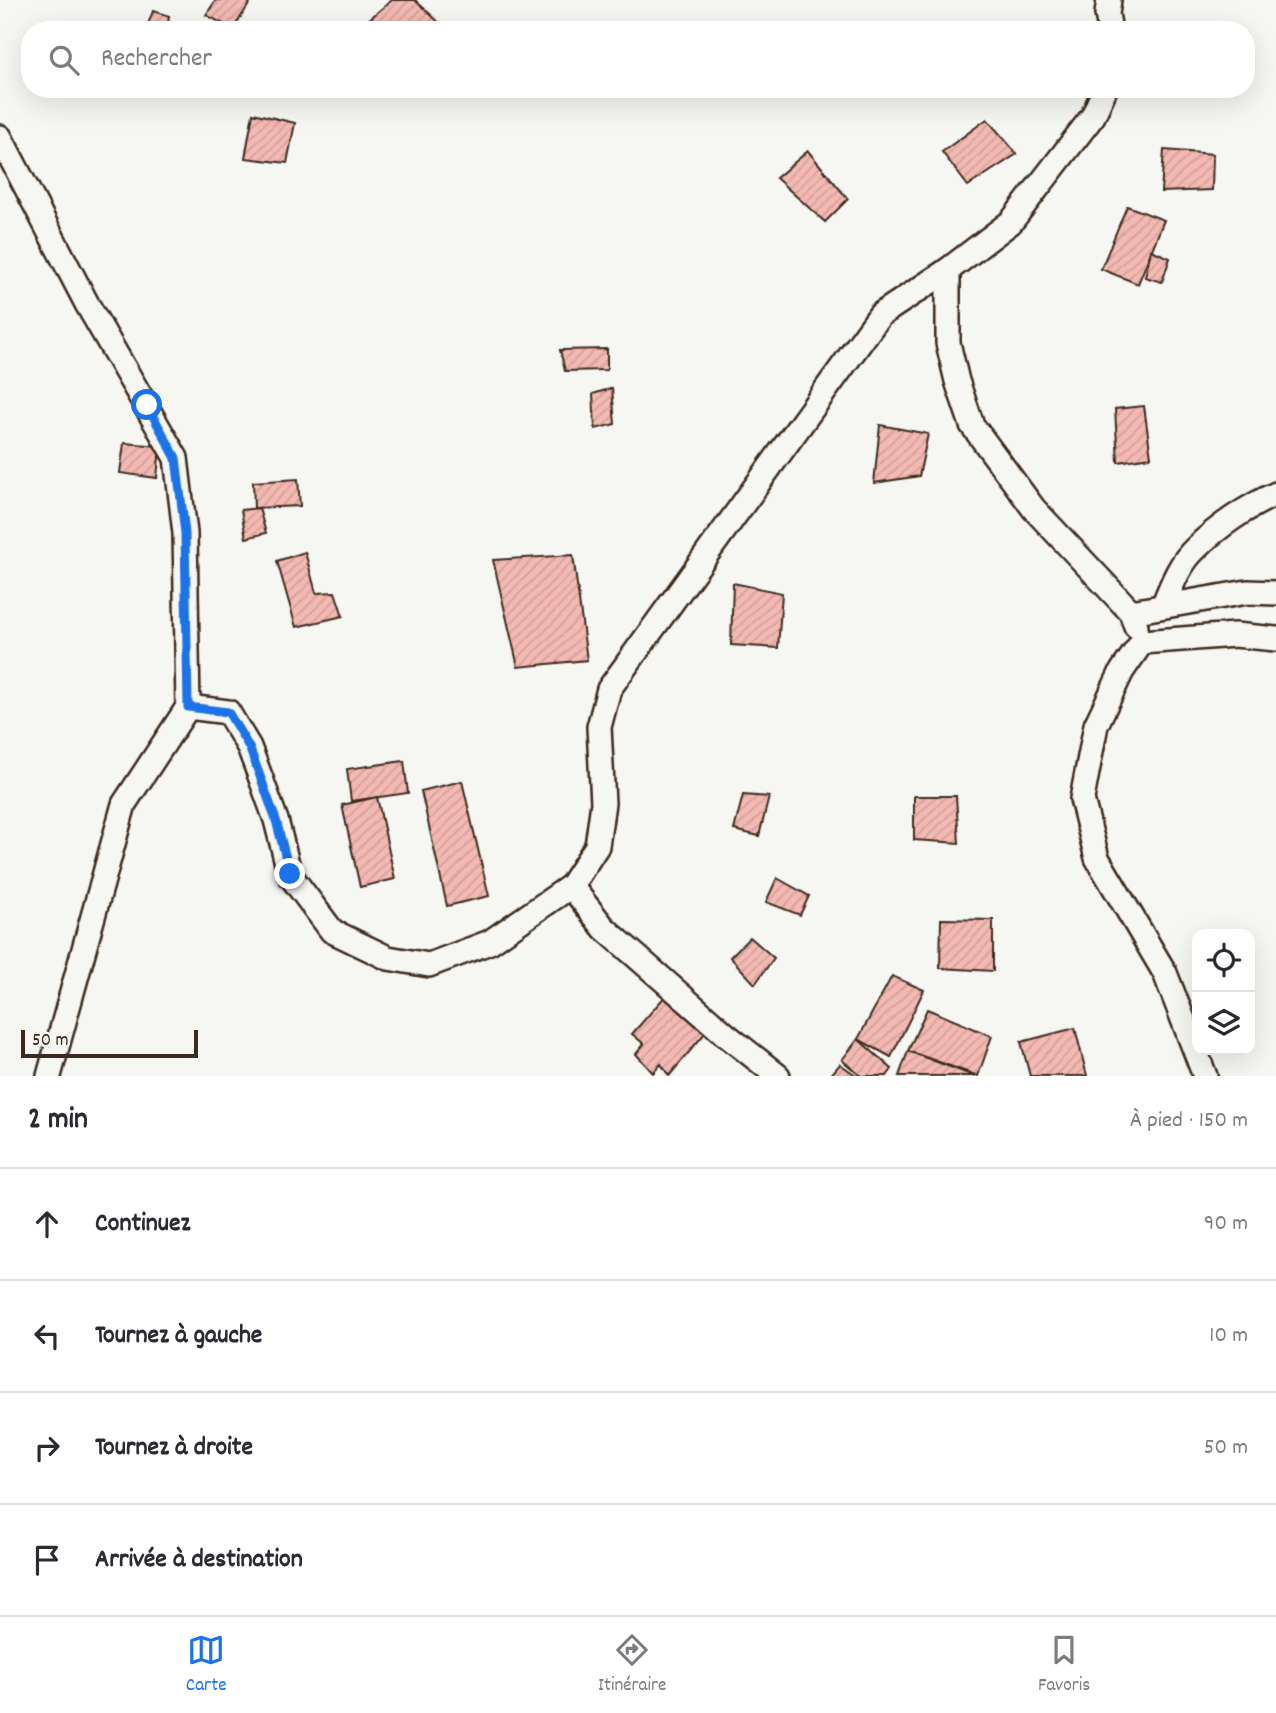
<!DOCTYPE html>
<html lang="fr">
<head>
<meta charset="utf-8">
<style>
	:root { --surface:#fff; --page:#f2f2f3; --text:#2b2b33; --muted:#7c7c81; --line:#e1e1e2; --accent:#1a73e8 }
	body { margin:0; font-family:Dekko,sans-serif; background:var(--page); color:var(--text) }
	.controls { position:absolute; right:21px; bottom:21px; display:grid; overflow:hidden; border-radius:14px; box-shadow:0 7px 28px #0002 }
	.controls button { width:63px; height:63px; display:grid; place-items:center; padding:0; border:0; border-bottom:2px solid var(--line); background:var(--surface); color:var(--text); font:35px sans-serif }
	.scale { position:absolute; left:21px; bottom:18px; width:177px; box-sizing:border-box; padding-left:7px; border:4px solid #3b2a1e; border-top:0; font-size:19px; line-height:24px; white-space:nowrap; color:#3b2a1e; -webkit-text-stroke:5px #f6f6f2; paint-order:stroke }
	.stop { position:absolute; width:21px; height:21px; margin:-16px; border:5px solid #1a73e8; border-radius:50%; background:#fff }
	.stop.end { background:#1a73e8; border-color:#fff; box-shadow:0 2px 7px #0008 }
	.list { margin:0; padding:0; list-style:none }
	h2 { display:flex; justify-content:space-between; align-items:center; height:91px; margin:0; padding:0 28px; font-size:30px }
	h2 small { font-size:23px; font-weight:400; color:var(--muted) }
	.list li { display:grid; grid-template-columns:46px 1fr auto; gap:21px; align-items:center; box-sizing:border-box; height:112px; padding:0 28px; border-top:2px solid var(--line) }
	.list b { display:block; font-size:26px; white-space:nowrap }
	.list em { font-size:23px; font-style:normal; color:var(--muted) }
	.icon { flex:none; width:38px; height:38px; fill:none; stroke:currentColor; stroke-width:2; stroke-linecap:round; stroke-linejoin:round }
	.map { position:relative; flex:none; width:1276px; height:1076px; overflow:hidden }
	.search { position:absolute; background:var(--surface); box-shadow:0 7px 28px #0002; left:21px; right:21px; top:21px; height:77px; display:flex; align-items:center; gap:18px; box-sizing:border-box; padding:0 24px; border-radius:28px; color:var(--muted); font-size:26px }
	.sheet { height:539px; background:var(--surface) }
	nav { display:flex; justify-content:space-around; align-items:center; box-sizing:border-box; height:98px; border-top:2px solid var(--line); background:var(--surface); font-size:19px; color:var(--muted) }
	nav a { display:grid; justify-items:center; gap:4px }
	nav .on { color:var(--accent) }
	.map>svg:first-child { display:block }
	.building { fill:url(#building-hatch); stroke:#3b2a1e; stroke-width:2 }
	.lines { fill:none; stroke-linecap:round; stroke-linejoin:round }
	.street-casing { stroke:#3b2a1e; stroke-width:28 }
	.street { stroke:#f6f6f2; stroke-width:23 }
	.route { stroke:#1a73e8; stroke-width:9 }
</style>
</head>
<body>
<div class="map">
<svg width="1276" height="1076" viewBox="0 0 1276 1076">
	<defs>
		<pattern id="building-hatch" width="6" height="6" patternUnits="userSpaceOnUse" patternTransform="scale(1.75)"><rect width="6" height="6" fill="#f4b9b3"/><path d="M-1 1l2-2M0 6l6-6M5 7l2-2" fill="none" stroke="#d29f9a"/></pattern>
	</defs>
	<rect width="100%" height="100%" fill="#f6f6f2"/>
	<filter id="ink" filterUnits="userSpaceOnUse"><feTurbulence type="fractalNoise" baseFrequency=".0143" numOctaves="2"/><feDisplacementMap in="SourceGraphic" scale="14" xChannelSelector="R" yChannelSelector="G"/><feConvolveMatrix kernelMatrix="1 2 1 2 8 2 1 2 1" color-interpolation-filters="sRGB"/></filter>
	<g filter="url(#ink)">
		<!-- building -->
		<g class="building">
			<path d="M216,0H247L250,3L233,29L206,15Z"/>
			<path d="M392,0H415L443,26L440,30H367L361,26Z"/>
			<path d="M153,11L169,16L167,30H146Z"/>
			<path d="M253,113L295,123L287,163L245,158Z"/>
			<path d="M987,119L1017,154L968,186L942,152Z"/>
			<path d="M1164,150L1213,154L1212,190L1161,192Z"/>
			<path d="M808,151L848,199L825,222L776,178Z"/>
			<path d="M1127,206L1164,220L1138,284L1101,269Z"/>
			<path d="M1151,250L1170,258L1162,282L1145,277Z"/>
			<path d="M607,349V370L565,371L560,350Z"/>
			<path d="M612,388L615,424L595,429L593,394Z"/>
			<path d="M1144,406L1151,457L1118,462L1115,409Z"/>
			<path d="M880,425L928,434L919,476L874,483Z"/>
			<path d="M124,443L160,446L157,478L120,473Z"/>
			<path d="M298,479L300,506L254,508L253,482Z"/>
			<path d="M259,508L266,533L246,538L241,510Z"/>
			<path d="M305,552L316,593L335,592L343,616L296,627L277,561Z"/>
			<path d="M573,555L587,660L518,667L493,560Z"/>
			<path d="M733,583L782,593L778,648L731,645Z"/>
			<path d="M404,761L408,793L351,801L347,769Z"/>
			<path d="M462,781L489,896L447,906L421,791Z"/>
			<path d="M743,795L769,797L759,836L734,830Z"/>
			<path d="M914,796H956L959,843L914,840Z"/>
			<path d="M377,797L395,879L360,887L342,805Z"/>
			<path d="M777,878L809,896L800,915L766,902Z"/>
			<path d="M941,919L993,920V971L940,968Z"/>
			<path d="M750,937L774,958L755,984L730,957Z"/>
			<path d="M892,976L924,990L891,1057L858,1039Z"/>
			<path d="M667,994L705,1033L669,1076L661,1064L653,1073L636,1054L644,1044L632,1034Z"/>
			<path d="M927,1009L992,1036L978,1076L908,1051Z"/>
			<path d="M1075,1028L1087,1076H1030L1021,1042Z"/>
			<path d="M858,1039L892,1069L887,1076H861L842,1060Z"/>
			<path d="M908,1051L974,1076H899Z"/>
			<path d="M840,1064L857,1076H830Z"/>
		</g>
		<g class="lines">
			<defs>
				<g id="street">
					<path d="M1109,0L1107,14L1110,30"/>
					<path d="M0,137L87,304L176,458L185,533L188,707"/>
					<path d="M948,270V343L957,381L972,425L1034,509L1131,612"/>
					<path d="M1163,606C1171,587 1179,564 1195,549C1217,527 1248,506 1276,494"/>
					<path d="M1136,626L1131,612L1247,592L1276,593"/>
					<path d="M1142,642L1122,671L1096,725L1082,799L1097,858L1165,973L1205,1076"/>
					<path d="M1142,642L1235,635L1276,639"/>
					<path d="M571,886L604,928L725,1034L778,1076"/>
					<path d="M49,1076L124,804L188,707L228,712L249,747L260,776L276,820L290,875L332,931L388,958L429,965L490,942L571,886L597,846L603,803L599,727L609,689L880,315L948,270L1011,222L1093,116L1105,89"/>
				</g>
			</defs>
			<!-- street casing -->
			<use href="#street" class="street-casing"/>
			<!-- street -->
			<use href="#street" class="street"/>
		</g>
	</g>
	<g class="lines" filter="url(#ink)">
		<!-- route -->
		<path class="route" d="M147,405L176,458L185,533L188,707L228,712L249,747L260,776L276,820L290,874"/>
	</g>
</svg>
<div class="controls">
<button><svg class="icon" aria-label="locate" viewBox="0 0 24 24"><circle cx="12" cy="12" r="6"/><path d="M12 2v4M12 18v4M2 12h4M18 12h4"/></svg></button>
<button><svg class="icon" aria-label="layers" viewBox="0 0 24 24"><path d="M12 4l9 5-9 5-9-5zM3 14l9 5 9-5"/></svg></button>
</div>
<div class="scale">50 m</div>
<div class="stop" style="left:147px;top:405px"></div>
<div class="stop end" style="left:290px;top:874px"></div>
<div class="search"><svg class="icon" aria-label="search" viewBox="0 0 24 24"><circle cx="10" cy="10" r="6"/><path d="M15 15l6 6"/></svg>Rechercher</div>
</div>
<section class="sheet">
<h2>2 min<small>À pied · 150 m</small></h2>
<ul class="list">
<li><svg class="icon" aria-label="ahead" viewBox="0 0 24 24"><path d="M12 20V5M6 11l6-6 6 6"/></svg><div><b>Continuez</b></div><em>90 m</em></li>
<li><svg class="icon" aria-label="left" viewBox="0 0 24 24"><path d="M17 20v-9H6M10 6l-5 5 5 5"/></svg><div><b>Tournez à gauche</b></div><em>10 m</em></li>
<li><svg class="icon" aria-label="right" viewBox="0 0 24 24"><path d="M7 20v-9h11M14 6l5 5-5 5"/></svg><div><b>Tournez à droite</b></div><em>50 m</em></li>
<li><svg class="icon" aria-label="arrive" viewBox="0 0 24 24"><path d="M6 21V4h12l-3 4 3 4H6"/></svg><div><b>Arrivée à destination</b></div></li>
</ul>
</section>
<nav>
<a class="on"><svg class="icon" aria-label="map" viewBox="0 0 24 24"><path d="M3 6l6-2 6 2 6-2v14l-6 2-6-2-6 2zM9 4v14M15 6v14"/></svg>Carte</a>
<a><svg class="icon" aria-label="directions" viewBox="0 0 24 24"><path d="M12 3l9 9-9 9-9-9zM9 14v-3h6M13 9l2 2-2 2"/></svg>Itinéraire</a>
<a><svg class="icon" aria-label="saved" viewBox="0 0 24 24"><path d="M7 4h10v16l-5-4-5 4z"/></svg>Favoris</a>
</nav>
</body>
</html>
